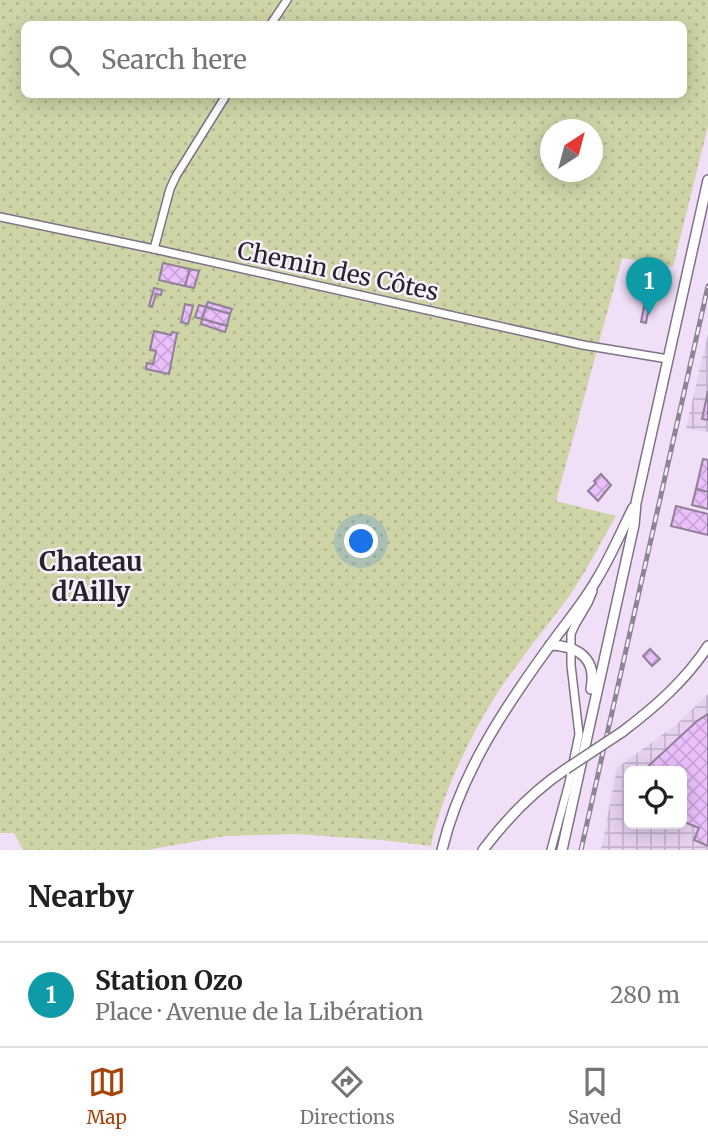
<!DOCTYPE html>
<html lang="en">
<head>
<meta charset="utf-8">
<style>
	:root { --surface:#fff; --page:#f2f2f2; --text:#202124; --muted:#757577; --line:#e0e0e0; --accent:#a64309 }
	body { margin:0; font-family:Merriweather,serif; background:var(--page); color:var(--text) }
	.controls { position:absolute; right:21px; bottom:21px; display:grid; overflow:hidden; border-radius:10px; box-shadow:0 4px 18px #0003 }
	.controls button { width:63px; height:63px; display:grid; place-items:center; padding:0; border:0; border-bottom:2px solid var(--line); background:var(--surface); color:var(--text); font:35px sans-serif }
	.compass { position:absolute; left:540px; top:119px; width:63px; height:63px; border-radius:50%; background:var(--surface); box-shadow:0 4px 18px #0003; rotate:36deg }
	.you { position:absolute; left:362px; top:542px; width:24px; height:24px; margin:-18px; border:5px solid #fff; border-radius:50%; background:#1a73e8; box-shadow:0 0 0 10px #1a73e833 }
	.badge { display:grid; place-items:center; width:46px; height:46px; border-radius:50%; background:var(--accent); color:#fff; font-size:23px; font-weight:700 }
	.pin { position:absolute; translate:-50% -58px; filter:drop-shadow(0 2px 4px #0008) }
	.pin::after { content:''; position:absolute; top:37px; width:24px; height:21px; background:inherit; clip-path:polygon(0 0,100% 0,50% 100%) }
	.list { margin:0; padding:0; list-style:none }
	h2 { display:flex; justify-content:space-between; align-items:center; height:91px; margin:0; padding:0 28px; font-size:30px }
	h2 small { font-size:23px; font-weight:400; color:var(--muted) }
	.list li { display:grid; grid-template-columns:46px 1fr auto; gap:21px; align-items:center; box-sizing:border-box; height:105px; padding:0 28px; border-top:2px solid var(--line) }
	.list b { display:block; font-size:26px; white-space:nowrap }
	.list p { margin:0; font-size:23px; white-space:nowrap; color:var(--muted) }
	.list em { font-size:23px; font-style:normal; color:var(--muted) }
	.icon { flex:none; width:38px; height:38px; fill:none; stroke:currentColor; stroke-width:2; stroke-linecap:round; stroke-linejoin:round }
	.map { position:relative; flex:none; width:708px; height:850px; overflow:hidden }
	.search { position:absolute; background:var(--surface); box-shadow:0 4px 18px #0003; left:21px; right:21px; top:21px; height:77px; display:flex; align-items:center; gap:18px; box-sizing:border-box; padding:0 24px; border-radius:10px; color:var(--muted); font-size:26px }
	.sheet { height:196px; background:var(--surface) }
	nav { display:flex; justify-content:space-around; align-items:center; box-sizing:border-box; height:98px; border-top:2px solid var(--line); background:var(--surface); font-size:19px; color:var(--muted) }
	nav a { display:grid; justify-items:center; gap:4px }
	nav .on { color:var(--accent) }
	.map>svg:first-child { display:block }
	.industrial { fill:url(#industrial-grid); fill-rule:evenodd }
	.grass { fill:url(#grass-dots); fill-rule:evenodd }
	.building { fill:url(#building-cross-hatch); stroke:#918197; stroke-width:2 }
	.lines { fill:none; stroke-linecap:round; stroke-linejoin:round }
	.minor-casing { stroke:#807187; stroke-width:10 }
	.tertiary-casing { stroke:#807187; stroke-width:12 }
	.minor { stroke:#fff; stroke-width:7 }
	.tertiary { stroke:#fff; stroke-width:9 }
	.rail-casing { stroke:#8f8394; stroke-width:5 }
	.rail { stroke:#f9effd; stroke-width:2.5; stroke-dasharray:8; stroke-linecap:butt }
	.tertiary-bridge-casing { stroke:#807187; stroke-width:12; stroke-linecap:butt }
	.tertiary-bridge { stroke:#fff; stroke-width:9 }
	.labels { text-anchor:middle; dominant-baseline:central; stroke-width:5; stroke-linejoin:round; paint-order:stroke }
	.street-label { font-size:24px; fill:#28222b; stroke:#f9effd }
	.neighbourhood-label { font-size:26px; font-weight:bold; fill:#28222b; stroke:#f9effd }
</style>
</head>
<body>
<div class="map">
<svg width="708" height="850" viewBox="0 0 708 850">
	<defs>
		<pattern id="industrial-grid" width="8" height="8" patternUnits="userSpaceOnUse" patternTransform="scale(1.75)"><rect width="8" height="8" fill="#e6d1ef"/><path d="M0 4h8M4 0v8" fill="none" stroke="#c5b3cd"/></pattern>
		<pattern id="grass-dots" width="8" height="8" patternUnits="userSpaceOnUse" patternTransform="scale(1.75)"><rect width="8" height="8" fill="#cfd4a7"/><path d="M2 2h.1M6 6h.1" fill="none" stroke="#b2b690" stroke-width="1.8" stroke-linecap="round"/></pattern>
		<pattern id="building-cross-hatch" width="8" height="8" patternUnits="userSpaceOnUse" patternTransform="scale(1.75)"><rect width="8" height="8" fill="#eabffc"/><path d="M0 0l8 8M0 8l8-8" fill="none" stroke="#c9a4d8"/></pattern>
	</defs>
	<rect width="100%" height="100%" fill="#f0dff7"/>
	<!-- industrial -->
	<g class="industrial">
		<path d="M708,334V432L686,428Z"/>
		<path d="M708,694V850H601L617,768L677,724ZM629,771H682V824H629Z"/>
	</g>
	<!-- grass -->
	<path class="grass" d="M0,0H708V126L673,267L622,258L556,501L616,516C601,542 587,570 570,595C543,632 512,668 488,708C463,751 441,798 431,846L382,840L295,834L225,836L147,850H23L14,833H0ZM24,24H684V94H24ZM550,130H592V172H550Z"/>
	<!-- building -->
	<g class="building">
		<path d="M163,263L190,269L185,286L159,280Z"/>
		<path d="M190,269L199,271L194,288L185,286Z"/>
		<path d="M154,288L162,290L161,295L156,294L152,307L149,306Z"/>
		<path d="M648,300L650,302L646,323L641,322L645,301Z"/>
		<path d="M208,302L232,309L230,314L206,307Z"/>
		<path d="M185,304L193,306L188,324L181,322Z"/>
		<path d="M199,305L206,307L202,319L195,317Z"/>
		<path d="M206,307L230,314L227,326L202,319Z"/>
		<path d="M202,319L227,326L225,332L201,324Z"/>
		<path d="M154,331L171,335L172,332L177,333L169,374L146,369L147,363L153,364L156,351L150,350Z"/>
		<path d="M708,391V420L702,419Z"/>
		<path d="M703,459L708,460V492L696,489Z"/>
		<path d="M601,474L611,485L598,501L588,491L596,483L594,481Z"/>
		<path d="M696,489L708,492V509L692,505Z"/>
		<path d="M676,506L708,514V535L671,526Z"/>
		<path d="M650,649L660,659L652,666L643,656Z"/>
		<path d="M708,714V846L694,840L699,828L682,821V771H643L697,721Z"/>
	</g>
	<g class="lines">
		<defs>
			<g id="minor">
				<path d="M271,24L287,0"/>
				<path d="M0,217L154,249L583,345L668,359"/>
				<path d="M154,249L170,189L176,176L227,94"/>
				<path d="M551,850L569,783L579,734L571,665V634L575,625L588,603L593,591"/>
			</g>
			<g id="tertiary">
				<path d="M550,645C579,646 597,659 591,689"/>
				<path d="M622,732C655,707 685,681 708,646"/>
				<path d="M442,850C460,774 505,707 551,644C566,623 584,602 597,579C611,556 621,532 633,508"/>
				<path d="M483,850C507,818 533,791 566,769"/>
				<path d="M562,850L634,525L636,503L708,180"/>
			</g>
		</defs>
		<!-- minor casing -->
		<use href="#minor" class="minor-casing"/>
		<!-- tertiary casing -->
		<use href="#tertiary" class="tertiary-casing"/>
		<!-- minor -->
		<use href="#minor" class="minor"/>
		<!-- tertiary -->
		<use href="#tertiary" class="tertiary"/>
		<defs>
			<path id="rail" d="M581,850L708,286"/>
		</defs>
		<!-- rail casing -->
		<use href="#rail" class="rail-casing"/>
		<!-- rail -->
		<use href="#rail" class="rail"/>
		<defs>
			<path id="tertiary-bridge" d="M566,769L622,732"/>
		</defs>
		<!-- tertiary-bridge casing -->
		<use href="#tertiary-bridge" class="tertiary-bridge-casing"/>
		<!-- tertiary-bridge -->
		<use href="#tertiary-bridge" class="tertiary-bridge"/>
	</g>
	<g class="labels">
		<!-- street labels -->
		<g class="street-label">
			<text transform="translate(338 271) rotate(12)">Chemin des Côtes</text>
		</g>
		<!-- neighbourhood labels -->
		<g class="neighbourhood-label">
			<text x="91" y="561">Chateau<tspan x="91" dy="30">d'Ailly</tspan></text>
		</g>
	</g>
</svg>
<div class="controls">
<button><svg class="icon" aria-label="locate" viewBox="0 0 24 24"><circle cx="12" cy="12" r="6"/><path d="M12 2v4M12 18v4M2 12h4M18 12h4"/></svg></button>
</div>
<svg class="compass" viewBox="-18 -18 36 36"><path d="M0-13l5 13h-10z" fill="#e53935"/><path d="M0 13l5-13h-10z" fill="#757577"/></svg>
<div class="you"></div>
<div class="pin badge" style="left:649px;top:315px;background:#0f9aa8">1</div>
<div class="search"><svg class="icon" aria-label="search" viewBox="0 0 24 24"><circle cx="10" cy="10" r="6"/><path d="M15 15l6 6"/></svg>Search here</div>
</div>
<section class="sheet">
<h2>Nearby<small></small></h2>
<ul class="list">
<li><span class="badge" style="background:#0f9aa8">1</span><div><b>Station Ozo</b><p>Place · Avenue de la Libération</p></div><em>280 m</em></li>
</ul>
</section>
<nav>
<a class="on"><svg class="icon" aria-label="map" viewBox="0 0 24 24"><path d="M3 6l6-2 6 2 6-2v14l-6 2-6-2-6 2zM9 4v14M15 6v14"/></svg>Map</a>
<a><svg class="icon" aria-label="directions" viewBox="0 0 24 24"><path d="M12 3l9 9-9 9-9-9zM9 14v-3h6M13 9l2 2-2 2"/></svg>Directions</a>
<a><svg class="icon" aria-label="saved" viewBox="0 0 24 24"><path d="M7 4h10v16l-5-4-5 4z"/></svg>Saved</a>
</nav>
</body>
</html>
